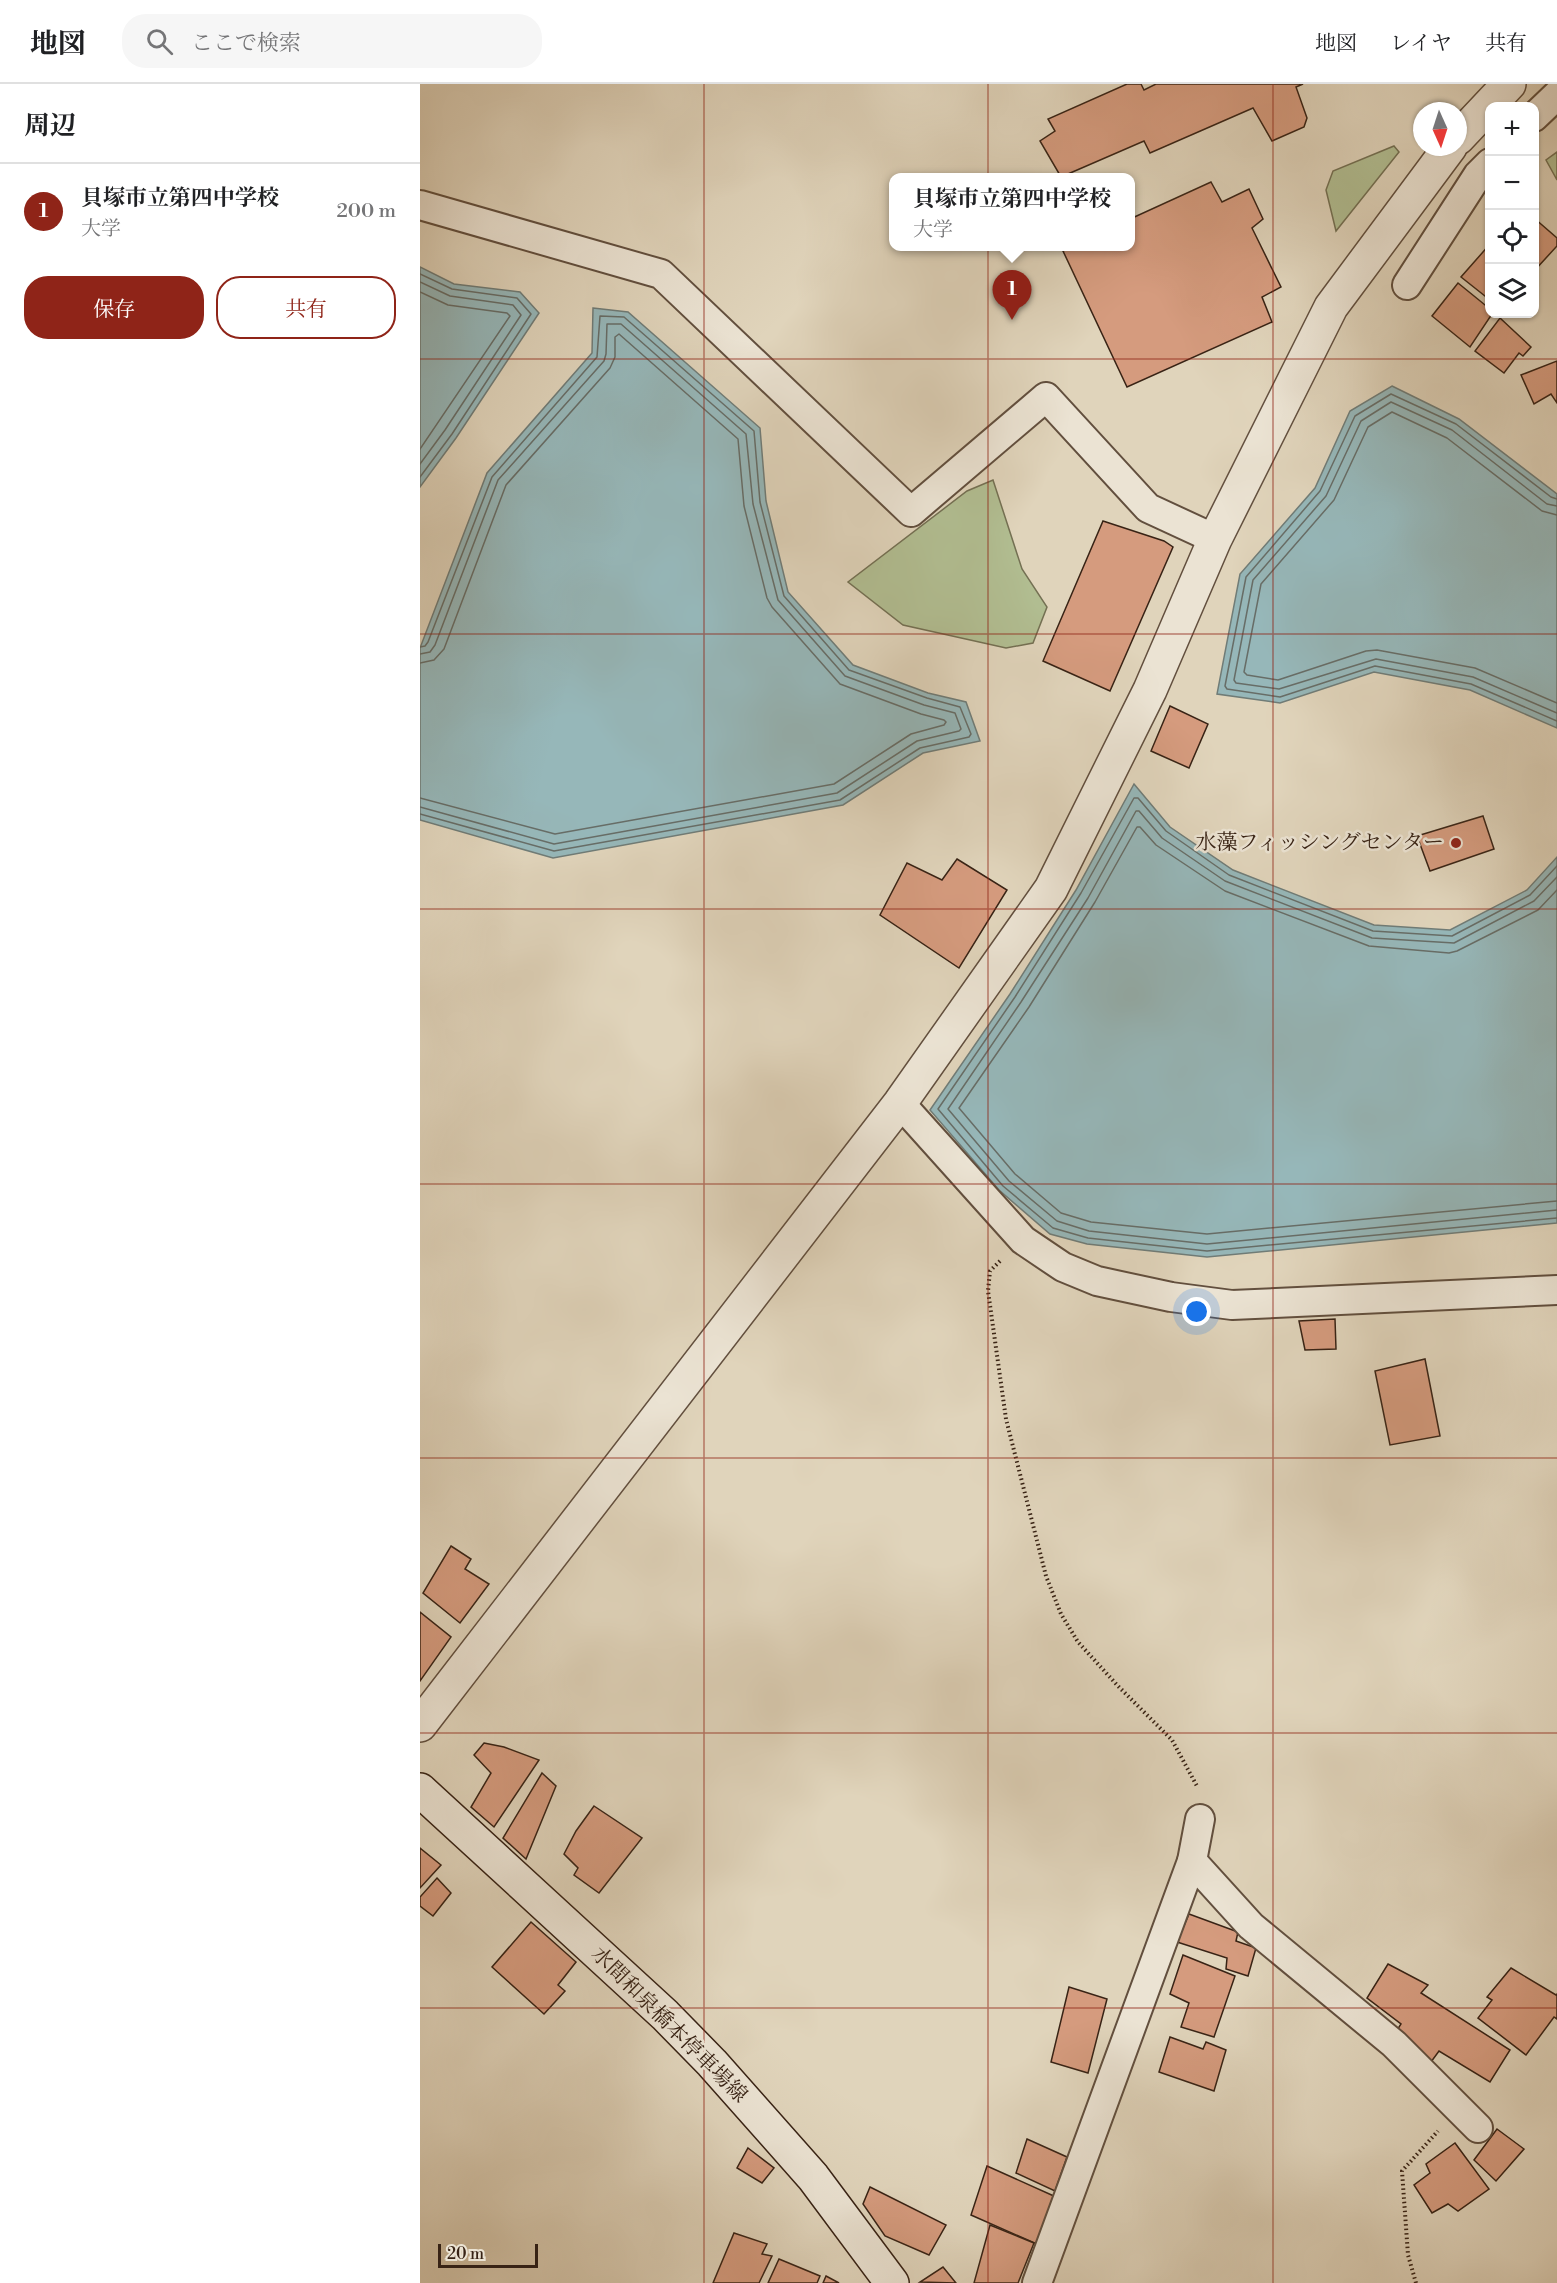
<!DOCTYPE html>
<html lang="ja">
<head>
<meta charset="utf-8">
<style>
	:root { --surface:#fff; --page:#f6f6f6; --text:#202124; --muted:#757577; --line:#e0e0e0; --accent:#8f2418 }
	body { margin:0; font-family:"Libre Bodoni","Noto Serif JP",serif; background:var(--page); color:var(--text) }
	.controls { position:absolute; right:18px; top:18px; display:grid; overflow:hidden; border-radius:12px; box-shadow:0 2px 4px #0004 }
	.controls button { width:54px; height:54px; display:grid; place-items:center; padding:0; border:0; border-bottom:2px solid var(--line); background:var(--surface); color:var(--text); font:30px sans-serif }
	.compass { position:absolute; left:993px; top:18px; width:54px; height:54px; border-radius:50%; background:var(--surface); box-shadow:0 2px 4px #0004; rotate:177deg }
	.scale { position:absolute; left:18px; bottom:15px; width:100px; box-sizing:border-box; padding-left:6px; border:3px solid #382315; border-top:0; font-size:16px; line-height:21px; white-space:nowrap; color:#382315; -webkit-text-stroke:4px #ebe3d3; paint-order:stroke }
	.you { position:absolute; left:777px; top:1228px; width:21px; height:21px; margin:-15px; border:4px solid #fff; border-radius:50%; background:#1a73e8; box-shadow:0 0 0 9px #1a73e833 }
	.badge { display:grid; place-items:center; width:39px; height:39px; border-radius:50%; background:var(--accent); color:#fff; font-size:20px; font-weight:700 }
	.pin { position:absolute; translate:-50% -50px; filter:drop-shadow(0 2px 3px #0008) }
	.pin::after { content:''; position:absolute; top:32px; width:21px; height:18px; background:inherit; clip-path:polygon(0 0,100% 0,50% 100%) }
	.popup { position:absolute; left:469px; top:89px; width:246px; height:78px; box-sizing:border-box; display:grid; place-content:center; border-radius:12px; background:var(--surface); filter:drop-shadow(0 2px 4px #0005); font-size:20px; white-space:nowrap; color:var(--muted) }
	.popup b { font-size:22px; color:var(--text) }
	.popup::after { content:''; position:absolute; left:50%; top:100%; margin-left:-12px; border:12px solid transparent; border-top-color:var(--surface) }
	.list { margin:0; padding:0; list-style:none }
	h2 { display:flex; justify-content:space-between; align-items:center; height:78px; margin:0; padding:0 24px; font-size:26px }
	h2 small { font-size:20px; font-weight:400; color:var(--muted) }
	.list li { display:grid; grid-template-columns:39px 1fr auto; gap:18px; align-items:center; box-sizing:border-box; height:96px; padding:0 24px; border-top:2px solid var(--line) }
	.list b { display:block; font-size:22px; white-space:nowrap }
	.list p { margin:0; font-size:20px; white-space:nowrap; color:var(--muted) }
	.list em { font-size:20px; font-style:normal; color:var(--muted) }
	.actions { display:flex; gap:12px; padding:18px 24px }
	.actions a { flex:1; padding:14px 0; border:2px solid var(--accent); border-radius:24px; text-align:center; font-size:21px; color:var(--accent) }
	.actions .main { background:var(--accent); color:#fff }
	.icon { flex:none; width:33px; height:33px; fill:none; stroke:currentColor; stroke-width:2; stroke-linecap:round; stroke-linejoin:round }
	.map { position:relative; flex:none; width:1137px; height:2199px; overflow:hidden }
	header { display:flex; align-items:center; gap:36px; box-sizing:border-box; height:84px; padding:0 30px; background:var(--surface); border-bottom:2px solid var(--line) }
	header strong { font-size:28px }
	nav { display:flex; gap:33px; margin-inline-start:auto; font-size:21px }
	.search { width:420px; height:54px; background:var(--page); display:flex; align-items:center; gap:15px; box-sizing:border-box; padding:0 21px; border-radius:24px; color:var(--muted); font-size:22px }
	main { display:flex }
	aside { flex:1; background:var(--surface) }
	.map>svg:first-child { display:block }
	.green { fill:#b1bd91; stroke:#747053; stroke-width:1.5 }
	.water { fill:#96b7b9; stroke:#707c77; stroke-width:1.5 }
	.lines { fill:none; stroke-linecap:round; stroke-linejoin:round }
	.shore { stroke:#676d67; stroke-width:1.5 }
	.building { fill:#d59b7e; stroke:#382315; stroke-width:1.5 }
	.minor-casing { stroke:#624f3e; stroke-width:32 }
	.tertiary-casing { stroke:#624f3e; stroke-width:36 }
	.secondary-casing { stroke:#382315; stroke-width:36 }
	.path { stroke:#382315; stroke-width:4; stroke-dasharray:1.5 3; stroke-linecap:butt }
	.minor { stroke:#ebe3d3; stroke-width:28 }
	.tertiary { stroke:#ebe3d3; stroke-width:33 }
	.secondary { stroke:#ebe3d3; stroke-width:33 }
	.grid { fill:none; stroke:#8f2418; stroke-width:1.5; stroke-opacity:0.55 }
	.poi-dot { fill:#8f2418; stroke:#ebe3d3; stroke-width:2 }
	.labels { text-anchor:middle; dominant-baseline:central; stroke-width:5; stroke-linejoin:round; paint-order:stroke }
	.poi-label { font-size:21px; fill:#382315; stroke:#ebe3d3; text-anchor:end }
	.street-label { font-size:21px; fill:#382315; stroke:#ebe3d3 }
</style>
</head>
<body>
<header>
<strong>地図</strong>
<div class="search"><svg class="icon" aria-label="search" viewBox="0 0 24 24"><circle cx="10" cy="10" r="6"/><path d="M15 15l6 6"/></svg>ここで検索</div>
<nav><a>地図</a><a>レイヤ</a><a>共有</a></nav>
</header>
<main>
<aside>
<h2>周辺<small></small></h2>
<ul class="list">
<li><span class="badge">1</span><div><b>貝塚市立第四中学校</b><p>大学</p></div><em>200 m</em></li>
</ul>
<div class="actions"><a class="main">保存</a><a>共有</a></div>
</aside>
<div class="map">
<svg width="1137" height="2199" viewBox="0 0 1137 2199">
	<rect width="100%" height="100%" fill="#e0d4bb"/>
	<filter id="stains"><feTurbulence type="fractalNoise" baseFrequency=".00333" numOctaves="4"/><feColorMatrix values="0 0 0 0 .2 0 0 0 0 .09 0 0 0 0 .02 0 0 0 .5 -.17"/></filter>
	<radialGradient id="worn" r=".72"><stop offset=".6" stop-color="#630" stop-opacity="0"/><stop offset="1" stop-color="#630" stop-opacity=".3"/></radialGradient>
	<!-- green -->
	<g class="green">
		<path d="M974,62L979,68L916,147L906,106L913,87Z"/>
		<path d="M1137,68V96L1126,76Z"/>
		<path d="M573,396L602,485L627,523L613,559L586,564L483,541L428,498L547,407Z"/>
	</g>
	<!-- water -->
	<g class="water">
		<path d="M0,183L34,200L100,208L119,229L36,354L0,403Z"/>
		<path d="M173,224L208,228L340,344L346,417L368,508L433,581L508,609L546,618L560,657L503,669L423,721L133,774L0,736V564L67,389L172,269Z"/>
		<path d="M972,302L1039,335L1137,410V644L1050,606L954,588L860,619L797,610L820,490L895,404L930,327Z"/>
		<path d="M714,700L750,743L813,786L954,841L1030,846L1107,806L1137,773V1139L787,1173L667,1160L630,1150L579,1106L510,1026L590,910L656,806Z"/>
	</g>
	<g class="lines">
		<!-- shore -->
		<g class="shore">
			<path d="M0,190L32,205L97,214L111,230L32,350L0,393"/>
			<path d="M0,198L30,212L93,221L101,231L25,346L0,380"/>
			<path d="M0,208L28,221L87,229L90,232L0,365"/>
			<path d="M1137,415L1131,413L1036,340L971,310L935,332L900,407L826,493L805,602L807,605L860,613L955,582L1051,600L1137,637"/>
			<path d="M1137,422L1127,420L1032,346L971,318L941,337L906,412L833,496L814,596L816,599L859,605L956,575L1053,593L1137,629"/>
			<path d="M1137,431L1122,427L1027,354L972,328L948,343L914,416L841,500L824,588L827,591L858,596L946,567L957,566L1055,584L1137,619"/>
			<path d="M0,563L5,562L8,558L72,393L177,273L180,232L204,233L334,347L340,418L364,512L429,586L507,614L540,623L551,650L549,653L500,664L420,716L134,767L0,730"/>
			<path d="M0,570L10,568L15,561L78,396L184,277L186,270L187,240H201L326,350L333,420L358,516L425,592L504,621L535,629L541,645L539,647L497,657L417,709L134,760L0,723"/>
			<path d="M0,579L14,576L24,565L86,401L190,284L195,273V253L199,250L318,355L324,422L347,514L352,523L420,600L501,630L524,636L526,638L524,641L491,650L414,700L135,750L0,714"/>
			<path d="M1137,782L1110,811L1032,852L953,847L809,791L746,747L718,714H714L661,809L595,913L518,1025L583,1102L633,1144L668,1154L787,1167L1137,1134"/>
			<path d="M1137,793L1114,817L1034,859L952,854L805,797L742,754L719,727H716L668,814L601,918L528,1025L589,1097L637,1137L669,1147L787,1160L1137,1126"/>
			<path d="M1137,806L1118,826L1037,867L1029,869L949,862L805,807L736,761L720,743H717L675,818L609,923L539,1024L595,1090L641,1129L671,1138L787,1150L1137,1117"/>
		</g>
	</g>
	<!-- building -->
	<g class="building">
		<path d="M707,0H721L724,6L736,0H883L876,3L887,34L884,43L852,57L833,24L730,69L724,57L641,93L620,57L635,47L628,35Z"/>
		<path d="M791,98L802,118L829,105L843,135L832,144L861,203L842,213L852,238L707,303L643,167L653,162H710V135Z"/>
		<path d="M1114,134L1137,154V162L1114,187Z"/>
		<path d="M1070,160V216L1041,193Z"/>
		<path d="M1038,199L1070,225V230H1072L1050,263L1012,232Z"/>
		<path d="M1080,234L1111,263L1103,272L1099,269L1084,289L1055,267Z"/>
		<path d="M1137,277V319L1131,310L1114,320L1101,291Z"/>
		<path d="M683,437L744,457L753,463L690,607L623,577Z"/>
		<path d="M750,622L788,640L769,684L731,667Z"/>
		<path d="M1063,732L1074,765L1010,787L997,752Z"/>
		<path d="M537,775L587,806L539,884L460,831L487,779L522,796Z"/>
		<path d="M915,1235L916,1265L885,1266L879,1237Z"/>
		<path d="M1005,1275L1020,1352L970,1361L955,1287Z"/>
		<path d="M31,1462L51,1475L45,1485L69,1500L40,1539L3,1509Z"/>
		<path d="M0,1528L31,1553L0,1597Z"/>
		<path d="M64,1659L84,1663L119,1676L74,1743L51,1723L71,1689L54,1671Z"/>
		<path d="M122,1689L136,1702L106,1775L83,1754Z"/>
		<path d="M174,1722L222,1754L179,1809L154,1791L158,1784L144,1770L156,1747Z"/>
		<path d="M0,1764L21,1781L0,1804Z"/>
		<path d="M17,1794L31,1809L13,1832L0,1822V1813Z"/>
		<path d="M769,1830L818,1848L816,1857L836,1864L828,1892L806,1885L807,1874L757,1858Z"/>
		<path d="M111,1838L156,1878L138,1901L145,1907L124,1930L72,1883Z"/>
		<path d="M763,1871L815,1892L794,1953L761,1943L769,1919L750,1910Z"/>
		<path d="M968,1880L1008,1901L1001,1909L1090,1966L1070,1998L1019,1967L1011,1978L974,1951L981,1940L947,1914Z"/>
		<path d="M1091,1884L1136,1911L1137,1910V1935L1134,1933L1106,1971L1058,1934L1072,1916L1067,1913Z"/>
		<path d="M649,1903L687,1915L668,1989L631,1978Z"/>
		<path d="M750,1953L783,1965L786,1958L806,1966L794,2007L739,1988Z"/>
		<path d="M1077,2045L1104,2065L1076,2097L1054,2076Z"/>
		<path d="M607,2055L647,2073L635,2107L596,2089Z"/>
		<path d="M1035,2059L1069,2105L1038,2127L1028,2120L1012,2129L994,2101L1010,2089L1006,2080Z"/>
		<path d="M328,2064L354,2084L342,2099L317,2084Z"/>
		<path d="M567,2082L636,2113L619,2161L551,2131Z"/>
		<path d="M450,2103L526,2141L509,2171L465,2152L443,2120Z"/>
		<path d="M570,2141L614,2159L598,2199H554Z"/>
		<path d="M314,2149L347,2160L342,2170L352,2172L339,2199H293Z"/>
		<path d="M359,2175L400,2192L397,2199H348Z"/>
		<path d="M523,2183L536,2199L500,2198Z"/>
		<path d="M406,2192L419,2199H403Z"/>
	</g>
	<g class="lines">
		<defs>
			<g id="minor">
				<path d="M1114,33L1137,11"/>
				<path d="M0,121L241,190L491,428L626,313L728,424L795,455"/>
				<path d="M987,201L1058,91L1070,79"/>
				<path d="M480,1019L603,1156L643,1183L677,1197L751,1213L812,1221L1137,1206"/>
				<path d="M772,1777L831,1842L974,1960L1058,2044"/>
				<path d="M617,2199L772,1777L780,1735"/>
			</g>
			<g id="tertiary">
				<path d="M1038,54L1089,0"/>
				<path d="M0,1641L480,1019L631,805L730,606L795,455L911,223L1030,63"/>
			</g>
			<path id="secondary" d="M0,1706L245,1931L292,1979L393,2093L472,2199"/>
		</defs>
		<!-- minor casing -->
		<use href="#minor" class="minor-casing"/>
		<!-- tertiary casing -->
		<use href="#tertiary" class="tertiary-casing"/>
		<!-- secondary casing -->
		<use href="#secondary" class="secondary-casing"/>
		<!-- path -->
		<g class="path">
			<path d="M580,1177L570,1187L568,1207L586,1335L626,1492L641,1530L658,1558L698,1602L752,1656L778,1704"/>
			<path d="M996,2199L988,2171L982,2087L1018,2047"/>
		</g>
		<!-- minor -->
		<use href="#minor" class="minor"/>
		<!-- tertiary -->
		<use href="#tertiary" class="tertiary"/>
		<!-- secondary -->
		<use href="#secondary" class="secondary"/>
	</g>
	<!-- grid -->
	<path class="grid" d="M284,0V2199M568,0V2199M853,0V2199M0,275H1137M0,550H1137M0,825H1137M0,1100H1137M0,1374H1137M0,1649H1137M0,1924H1137"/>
	<!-- markers -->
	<circle class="poi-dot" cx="1036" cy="759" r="6"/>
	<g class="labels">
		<!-- poi labels -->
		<g class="poi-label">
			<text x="1024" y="759">水藻フィッシングセンター</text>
		</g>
		<!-- street labels -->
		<g class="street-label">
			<text transform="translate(249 1941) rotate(45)">水間和泉橋本停車場線</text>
		</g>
	</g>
	<rect width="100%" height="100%" filter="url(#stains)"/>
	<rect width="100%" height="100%" fill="url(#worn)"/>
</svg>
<div class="controls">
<button>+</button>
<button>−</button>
<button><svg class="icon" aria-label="locate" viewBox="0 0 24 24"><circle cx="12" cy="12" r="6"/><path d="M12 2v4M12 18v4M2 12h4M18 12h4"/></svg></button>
<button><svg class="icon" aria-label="layers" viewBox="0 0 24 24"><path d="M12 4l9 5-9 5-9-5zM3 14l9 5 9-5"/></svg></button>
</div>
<svg class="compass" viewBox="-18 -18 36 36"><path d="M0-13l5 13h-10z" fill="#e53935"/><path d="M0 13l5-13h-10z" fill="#757577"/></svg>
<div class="scale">20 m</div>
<div class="you"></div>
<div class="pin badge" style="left:592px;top:236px">1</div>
<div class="popup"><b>貝塚市立第四中学校</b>大学</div>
</div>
</main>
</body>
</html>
